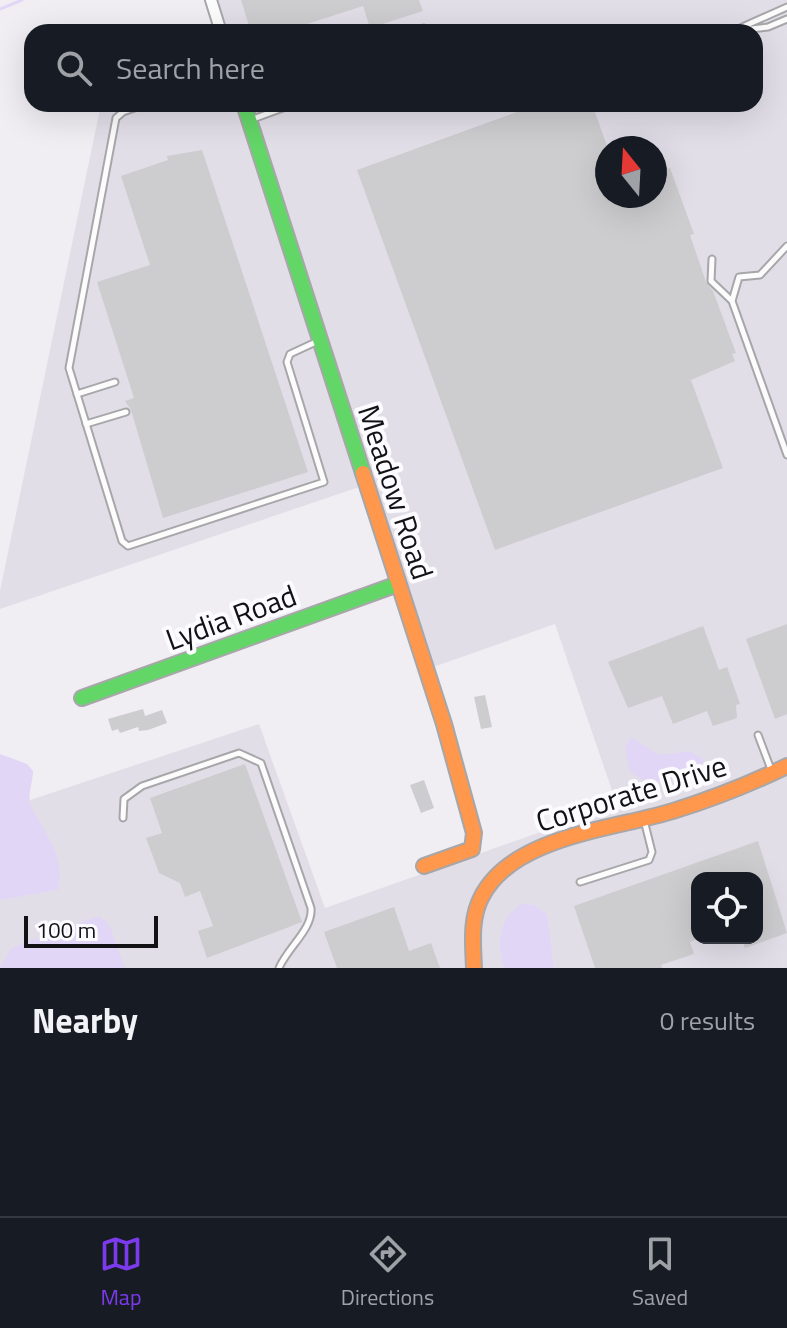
<!DOCTYPE html>
<html lang="en">
<head>
<meta charset="utf-8">
<style>
	:root { --surface:#171b24; --page:#242831; --text:#f1f3f6; --muted:#9ea1a6; --line:#363941; --accent:#7c3aed }
	body { margin:0; font-family:"Titillium Web",sans-serif; background:var(--page); color:var(--text) }
	.controls { position:absolute; right:24px; bottom:24px; display:grid; overflow:hidden; border-radius:16px; box-shadow:0 8px 32px #0002 }
	.controls button { width:72px; height:72px; display:grid; place-items:center; padding:0; border:0; border-bottom:2px solid var(--line); background:var(--surface); color:var(--text); font:40px sans-serif }
	.compass { position:absolute; left:595px; top:136px; width:72px; height:72px; border-radius:50%; background:var(--surface); box-shadow:0 8px 32px #0002; rotate:342deg }
	.scale { position:absolute; left:24px; bottom:20px; width:134px; box-sizing:border-box; padding-left:8px; border:4px solid #121114; border-top:0; font-size:22px; line-height:28px; white-space:nowrap; color:#121114; -webkit-text-stroke:6px #fcfbff; paint-order:stroke }
	.list { margin:0; padding:0; list-style:none }
	h2 { display:flex; justify-content:space-between; align-items:center; height:104px; margin:0; padding:0 32px; font-size:34px }
	h2 small { font-size:26px; font-weight:400; color:var(--muted) }
	.icon { flex:none; width:44px; height:44px; fill:none; stroke:currentColor; stroke-width:2; stroke-linecap:round; stroke-linejoin:round }
	.map { position:relative; flex:none; width:787px; height:968px; overflow:hidden }
	.search { position:absolute; background:var(--surface); box-shadow:0 8px 32px #0002; left:24px; right:24px; top:24px; height:88px; display:flex; align-items:center; gap:20px; box-sizing:border-box; padding:0 28px; border-radius:24px; color:var(--muted); font-size:30px }
	.sheet { height:248px; background:var(--surface) }
	nav { display:flex; justify-content:space-around; align-items:center; box-sizing:border-box; height:112px; border-top:2px solid var(--line); background:var(--surface); font-size:22px; color:var(--muted) }
	nav a { display:grid; justify-items:center; gap:4px }
	nav .on { color:var(--accent) }
	.map>svg:first-child { display:block }
	.built { fill:#e2dee8; fill-rule:evenodd }
	.water { fill:#e2d6f6 }
	.lines { fill:none; stroke-linecap:round; stroke-linejoin:round }
	.stream { stroke:#e2d6f6; stroke-width:3 }
	.building { fill:#cdcccf }
	.lane-casing { stroke:#a7a6a9; stroke-width:9 }
	.street-casing { stroke:#a7a6a9; stroke-width:14 }
	.fast-casing { stroke:#a7a6a9; stroke-width:18 }
	.slow-casing { stroke:#a7a6a9; stroke-width:18 }
	.lane { stroke:#fdfcfd; stroke-width:5 }
	.street { stroke:#fdfcfd; stroke-width:10 }
	.fast { stroke:#63d668; stroke-width:14 }
	.slow { stroke:#ff974d; stroke-width:14 }
	.labels { text-anchor:middle; dominant-baseline:central; stroke-width:8; stroke-linejoin:round; paint-order:stroke }
	.street-label { font-size:30px; fill:#121114; stroke:#fcfbff }
</style>
</head>
<body>
<div class="map">
<svg width="787" height="968" viewBox="0 0 787 968">
	<rect width="100%" height="100%" fill="#f0eef3"/>
	<!-- built -->
	<path class="built" d="M214,0H787V968H0V810L259,724L325,908L617,805L555,624L422,671L362,486L0,609V591L101,104H755V32H224ZM607,148H655V196H607ZM697,878H757V938H697Z"/>
	<!-- water -->
	<g class="water">
		<path d="M631,737L659,755L691,751L705,761L691,773L650,784L630,772L625,748Z"/>
		<path d="M0,754L27,764L33,771C33,783 26,797 32,808C46,836 66,856 58,890L0,900Z"/>
		<path d="M521,904L534,905L547,914L554,968H504C496,943 498,920 521,904Z"/>
		<path d="M99,916L109,924L125,968H0L11,948Z"/>
	</g>
	<g class="lines">
		<!-- stream -->
		<path class="stream" d="M0,9L22,0"/>
	</g>
	<!-- building -->
	<g class="building">
		<path d="M241,0H419L423,11L370,28L363,6L307,24L309,32H251Z"/>
		<path d="M539,104H592L607,146V196H655V165L664,162L667,169L670,168L694,234L690,235L706,282L713,291L736,353L732,354L735,361L691,380L723,468L495,550L357,170Z"/>
		<path d="M202,150L308,472L163,518L131,410L125,401L134,398L97,282L150,265L121,176L168,160L167,156Z"/>
		<path d="M787,624V714L775,719L746,639Z"/>
		<path d="M703,626L719,670L727,667L740,704L736,705L737,718L713,726L707,711L673,724L662,696L628,708L608,662Z"/>
		<path d="M485,695L492,727L481,729L474,697Z"/>
		<path d="M143,709L145,716L162,710L167,723L148,730L139,731L138,727L120,733L118,729L112,731L108,719Z"/>
		<path d="M245,764L302,922L207,958L198,931L213,926L200,891L185,897L180,883L159,873L146,838L162,833L150,798Z"/>
		<path d="M424,780L434,808L421,813L410,785Z"/>
		<path d="M758,841L787,933L745,948L742,938H757V878H697V939L690,942L694,954L661,965L662,968H595L574,906Z"/>
		<path d="M394,907L409,951L431,943L440,968H337L324,932Z"/>
	</g>
	<g class="lines">
		<defs>
			<g id="lane">
				<path d="M736,31L768,27L787,19"/>
				<path d="M413,32L424,28"/>
				<path d="M731,32L787,7"/>
				<path d="M146,104L123,112L116,118L69,368L122,541L128,546L324,482L287,362L290,354L318,341"/>
				<path d="M250,120L294,104"/>
				<path d="M787,246L760,275L739,277L732,301L787,455"/>
				<path d="M712,259L711,281L732,301"/>
				<path d="M77,394L115,382"/>
				<path d="M86,424L126,412"/>
				<path d="M758,735L772,772"/>
				<path d="M123,818L124,799L142,786L239,753L261,763L311,908C313,929 288,947 279,968"/>
				<path d="M580,882L649,860L652,852L644,820"/>
			</g>
			<path id="street" d="M211,0L221,32"/>
			<g id="fast">
				<path d="M244,104L363,473"/>
				<path d="M82,698L398,584"/>
			</g>
			<g id="slow">
				<path d="M363,473L444,724L474,833L472,849L424,866"/>
				<path d="M474,968C473,944 470,918 482,896C513,836 615,829 673,811C712,799 750,784 787,766"/>
			</g>
		</defs>
		<!-- lane casing -->
		<use href="#lane" class="lane-casing"/>
		<!-- street casing -->
		<use href="#street" class="street-casing"/>
		<!-- fast casing -->
		<use href="#fast" class="fast-casing"/>
		<!-- slow casing -->
		<use href="#slow" class="slow-casing"/>
		<!-- lane -->
		<use href="#lane" class="lane"/>
		<!-- street -->
		<use href="#street" class="street"/>
		<!-- fast -->
		<use href="#fast" class="fast"/>
		<!-- slow -->
		<use href="#slow" class="slow"/>
	</g>
	<g class="labels">
		<!-- street labels -->
		<g class="street-label">
			<text transform="translate(396 492) rotate(72)">Meadow Road</text>
			<text transform="translate(231 617) rotate(-20)">Lydia Road</text>
			<text transform="translate(631 793) rotate(-17)">Corporate Drive</text>
		</g>
	</g>
</svg>
<div class="controls">
<button><svg class="icon" aria-label="locate" viewBox="0 0 24 24"><circle cx="12" cy="12" r="6"/><path d="M12 2v4M12 18v4M2 12h4M18 12h4"/></svg></button>
</div>
<svg class="compass" viewBox="-18 -18 36 36"><path d="M0-13l5 13h-10z" fill="#e53935"/><path d="M0 13l5-13h-10z" fill="#9ea1a6"/></svg>
<div class="scale">100 m</div>
<div class="search"><svg class="icon" aria-label="search" viewBox="0 0 24 24"><circle cx="10" cy="10" r="6"/><path d="M15 15l6 6"/></svg>Search here</div>
</div>
<section class="sheet">
<h2>Nearby<small>0 results</small></h2>
<ul class="list">
</ul>
</section>
<nav>
<a class="on"><svg class="icon" aria-label="map" viewBox="0 0 24 24"><path d="M3 6l6-2 6 2 6-2v14l-6 2-6-2-6 2zM9 4v14M15 6v14"/></svg>Map</a>
<a><svg class="icon" aria-label="directions" viewBox="0 0 24 24"><path d="M12 3l9 9-9 9-9-9zM9 14v-3h6M13 9l2 2-2 2"/></svg>Directions</a>
<a><svg class="icon" aria-label="saved" viewBox="0 0 24 24"><path d="M7 4h10v16l-5-4-5 4z"/></svg>Saved</a>
</nav>
</body>
</html>
